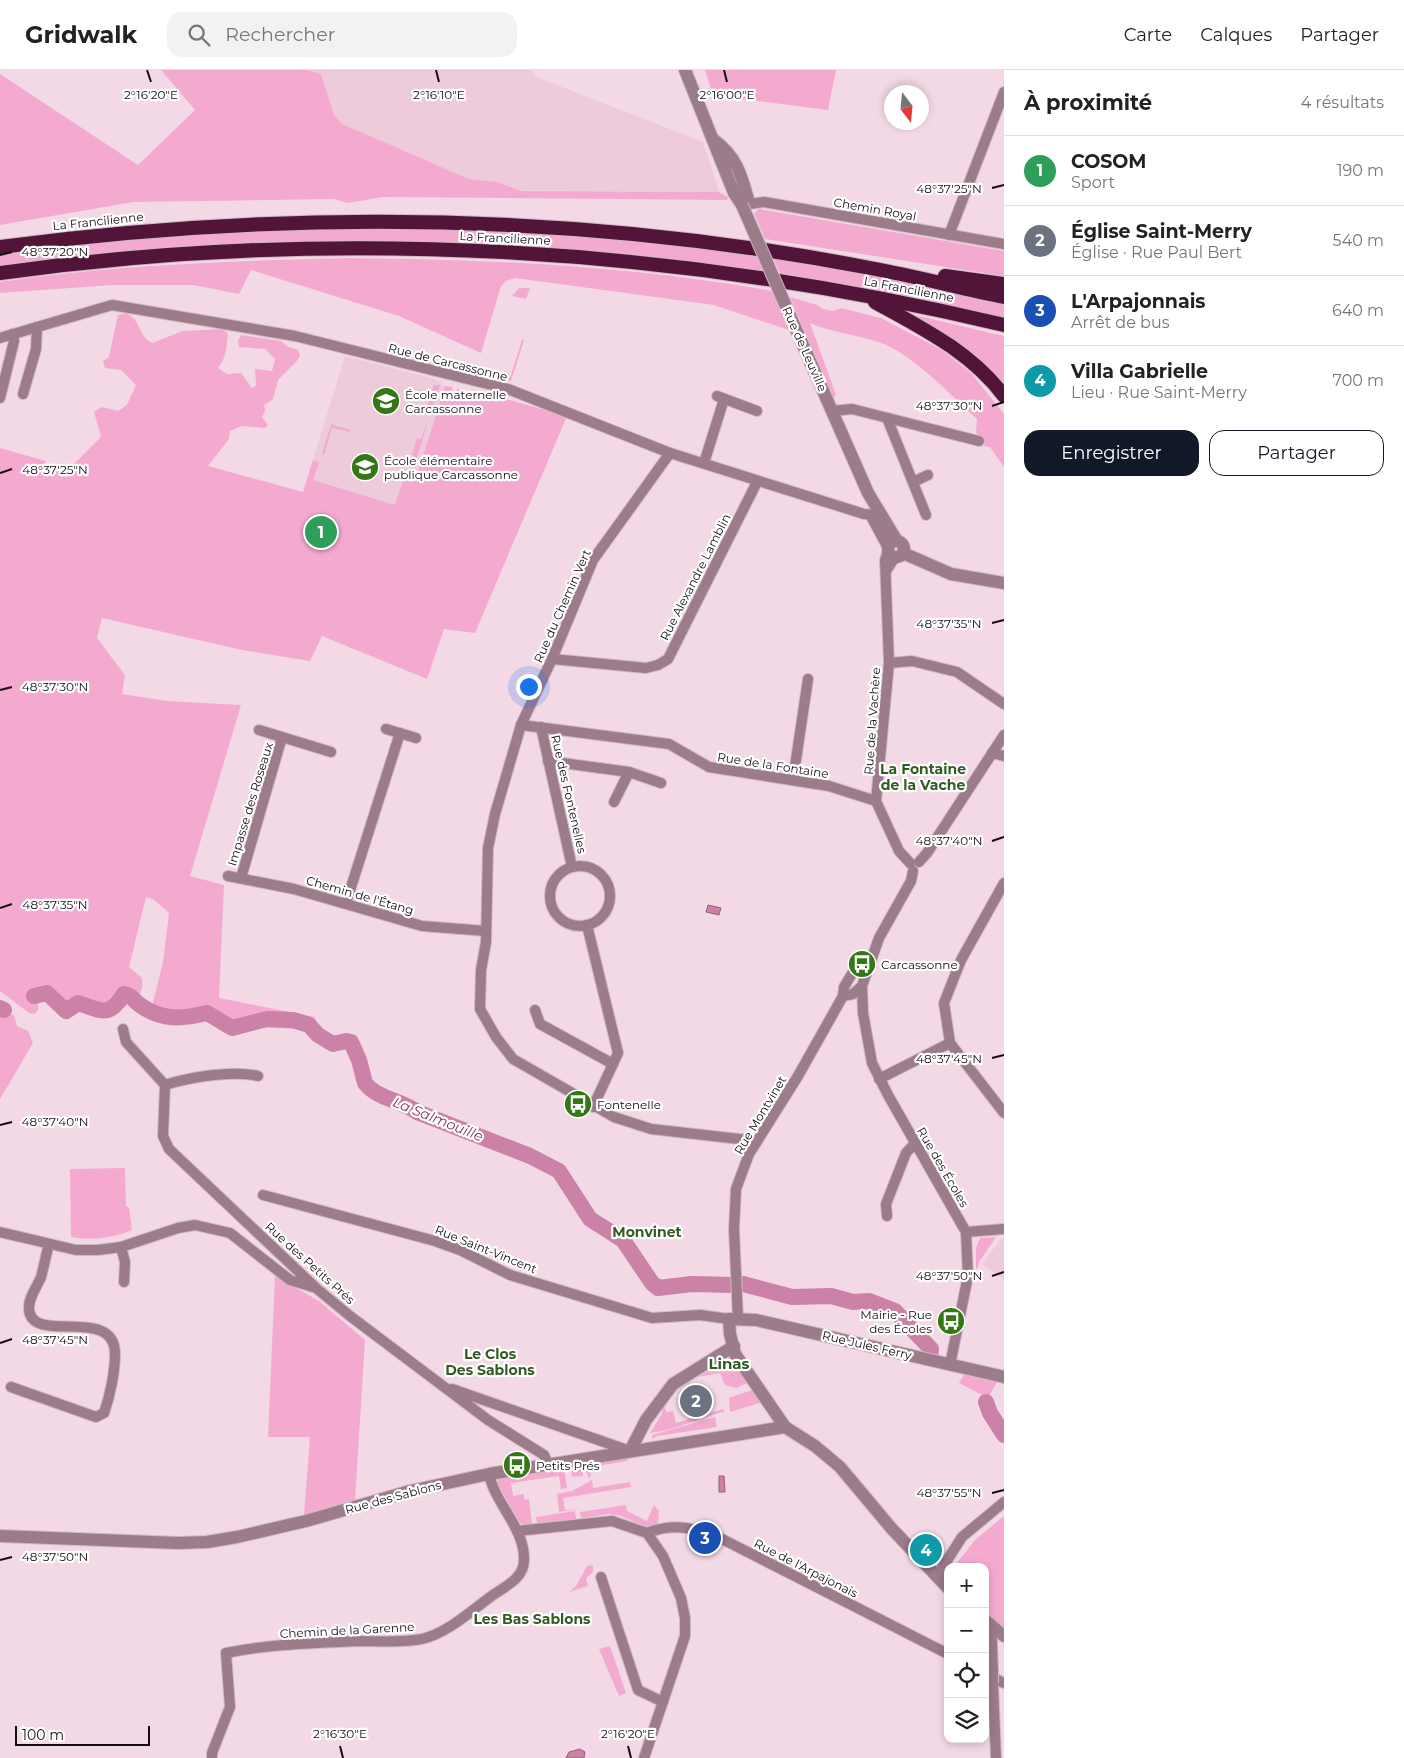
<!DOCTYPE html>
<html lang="fr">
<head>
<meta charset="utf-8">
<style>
	:root { --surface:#fff; --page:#f2f2f2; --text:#222; --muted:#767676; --line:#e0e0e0; --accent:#111827 }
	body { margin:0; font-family:Montserrat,sans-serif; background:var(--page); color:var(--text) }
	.controls { position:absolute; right:15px; bottom:15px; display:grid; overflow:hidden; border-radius:10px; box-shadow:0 2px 8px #0003 }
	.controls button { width:45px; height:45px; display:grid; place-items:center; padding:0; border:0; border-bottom:1px solid var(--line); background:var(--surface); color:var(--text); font:25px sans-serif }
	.compass { position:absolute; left:884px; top:15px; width:45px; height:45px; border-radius:50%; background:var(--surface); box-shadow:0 2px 8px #0003; rotate:164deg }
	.scale { position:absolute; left:15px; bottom:12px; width:135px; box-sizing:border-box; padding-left:5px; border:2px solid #150d11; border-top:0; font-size:14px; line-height:18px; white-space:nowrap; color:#150d11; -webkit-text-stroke:4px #fff; paint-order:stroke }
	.you { position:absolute; left:528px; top:616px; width:18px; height:18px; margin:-12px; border:4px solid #fff; border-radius:50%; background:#1a73e8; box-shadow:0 0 0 8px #1a73e833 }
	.badge { display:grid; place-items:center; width:32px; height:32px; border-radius:50%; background:var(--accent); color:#fff; font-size:16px; font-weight:700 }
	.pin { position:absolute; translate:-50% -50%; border:2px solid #fff; box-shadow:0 1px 5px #0006 }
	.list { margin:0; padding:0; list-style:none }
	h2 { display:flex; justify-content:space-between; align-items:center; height:65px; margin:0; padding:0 20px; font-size:21px }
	h2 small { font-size:16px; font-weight:400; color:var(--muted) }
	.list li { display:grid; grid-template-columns:32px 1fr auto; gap:15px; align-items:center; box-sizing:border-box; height:70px; padding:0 20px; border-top:1px solid var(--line) }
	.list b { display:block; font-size:19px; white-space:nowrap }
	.list p { margin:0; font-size:16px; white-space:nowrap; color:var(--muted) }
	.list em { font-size:16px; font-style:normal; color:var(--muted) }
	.actions { display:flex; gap:10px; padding:15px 20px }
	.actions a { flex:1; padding:11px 0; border:1px solid var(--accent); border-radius:15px; text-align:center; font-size:18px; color:var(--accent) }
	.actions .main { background:var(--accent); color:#fff }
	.icon { flex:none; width:28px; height:28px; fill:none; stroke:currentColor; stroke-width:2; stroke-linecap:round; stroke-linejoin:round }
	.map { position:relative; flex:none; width:1004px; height:1688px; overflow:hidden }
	header { display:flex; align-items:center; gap:30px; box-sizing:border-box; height:70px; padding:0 25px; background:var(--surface); border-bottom:1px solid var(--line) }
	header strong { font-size:24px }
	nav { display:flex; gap:28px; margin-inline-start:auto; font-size:18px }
	.search { width:350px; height:45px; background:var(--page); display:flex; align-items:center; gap:12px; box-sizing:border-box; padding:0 18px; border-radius:15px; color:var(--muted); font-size:19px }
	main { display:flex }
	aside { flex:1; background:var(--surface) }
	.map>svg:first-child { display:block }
	.built { fill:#edcbdb }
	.green { fill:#f4aacf }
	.water { fill:#cc81a7; stroke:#955e7a }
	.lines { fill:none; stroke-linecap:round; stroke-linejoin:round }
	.river { stroke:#cc81a7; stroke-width:16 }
	.minor-casing { stroke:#cfb8c3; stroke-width:12 }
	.tertiary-casing { stroke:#cfb8c3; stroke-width:14 }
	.trunk-casing { stroke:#cfb8c3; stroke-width:16 }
	.minor { stroke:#9c7b8b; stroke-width:10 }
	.tertiary { stroke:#9c7b8b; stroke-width:12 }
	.trunk { stroke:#521539; stroke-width:14 }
	.minor-bridge-casing { stroke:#cfb8c3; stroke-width:12; stroke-linecap:butt }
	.tertiary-bridge-casing { stroke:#cfb8c3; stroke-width:14; stroke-linecap:butt }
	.minor-bridge { stroke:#9c7b8b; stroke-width:10 }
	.tertiary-bridge { stroke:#9c7b8b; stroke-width:12 }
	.ticks { fill:none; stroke:#150d11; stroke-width:2 }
	.labels { text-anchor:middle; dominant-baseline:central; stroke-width:4.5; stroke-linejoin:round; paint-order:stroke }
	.street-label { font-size:12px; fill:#150d11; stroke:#fff }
	.poi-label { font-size:12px; fill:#150d11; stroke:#fff; text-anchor:start }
	.neighbourhood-label { font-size:14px; font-weight:bold; fill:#315b21; stroke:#fff }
	.water-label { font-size:14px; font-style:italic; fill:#82295d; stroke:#fff }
	.quarter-label { font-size:15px; font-weight:bold; fill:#315b21; stroke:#fff }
	.ticks-label { font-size:12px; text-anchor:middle; fill:#150d11; stroke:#fff; stroke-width:4.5; stroke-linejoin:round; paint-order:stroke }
</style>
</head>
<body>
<header>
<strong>Gridwalk</strong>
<div class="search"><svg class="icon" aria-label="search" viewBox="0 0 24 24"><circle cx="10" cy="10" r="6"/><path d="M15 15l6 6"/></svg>Rechercher</div>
<nav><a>Carte</a><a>Calques</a><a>Partager</a></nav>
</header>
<main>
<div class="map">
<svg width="1004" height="1688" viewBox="0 0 1004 1688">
	<rect width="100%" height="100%" fill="#f3d9e5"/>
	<!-- built -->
	<g class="built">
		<path d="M251,0H530L535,2L534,6L703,72L719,122L469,120L252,40Z"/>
		<path d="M345,286L435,309L445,316L417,405L411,404L396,452L303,422Z"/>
		<path d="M1004,1168V1210L982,1194L1001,1169Z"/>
	</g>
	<!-- green -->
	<g class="green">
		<path d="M161,0H307L321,4L334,45L342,54L469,109L496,112L522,121L719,122L728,127L727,130L383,127L348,133L334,129L133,132L0,155V4L138,95L195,40Z"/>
		<path d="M705,0H836L828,40L713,25Z"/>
		<path d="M759,139L1004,181V206L765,169L754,143Z"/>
		<path d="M424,158L597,167L757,185L764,203L631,186L448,173L357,172L0,198V182L31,177L239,160Z"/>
		<path d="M346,188C489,189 631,196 772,221L789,260L714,235L515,208L506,211L501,216L481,283L399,246L251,200L239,224L193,215H113L0,223V212C114,195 231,191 346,188Z"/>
		<path d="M773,188L866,204L1004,234V249L781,205Z"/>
		<path d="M519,218H530L526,229L512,226Z"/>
		<path d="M790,227L817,235L823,239L833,241L841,238L881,248L942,280L972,304L1004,344V397L990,377L984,376L985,370L976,363L977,349C953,327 914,286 884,274C860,265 833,263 810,253L836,325L833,328Z"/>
		<path d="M126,243C141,249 138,266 152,273L183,261L223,259L228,264C226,278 227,287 218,298L227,304L241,303L252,318L256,315L255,299L272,301L275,289L265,279L239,277L238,271L241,265L281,271L288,277L298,280L300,285L297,291L278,310L273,329L264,335L265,341L262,347L268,355L265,358L242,356L230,361L229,369L208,396L303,422L313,390L319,392L313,410L395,435L404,407L410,409L411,404L417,405L445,316L453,317L451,322L455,323L457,319L472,323L474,320L567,346L475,563L444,559L427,609L322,566L310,591L242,580L102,548L97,568L125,605L122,624L167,631L241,635L190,806L224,815L219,928L315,947L317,956L311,960L247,956L231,960L219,956L208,946L201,944L177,954L160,949L151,940L163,892L169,843L153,829L146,827L129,897L142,908C143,919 142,924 133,930L122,928L117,944L111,947L77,936L63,941L43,929L38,934V940L35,944L29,943L0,921V378L46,391L45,402L73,395L101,367L94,342L102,337L118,341L127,335L136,315L121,300L105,298L103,291L109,287L118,245Z"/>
		<path d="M919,246L1004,266V317C981,286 952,267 918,250Z"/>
		<path d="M522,270H524L511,311L484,304L485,302L510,308Z"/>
		<path d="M434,315H440L433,337L427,335Z"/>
		<path d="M429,348L417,388L415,389L412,384L417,368L421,369Z"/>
		<path d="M331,354L350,360V362L332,358L324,385L322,384Z"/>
		<path d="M0,942L14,945L17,956L28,961L33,973L0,1029Z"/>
		<path d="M125,1098L126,1136L129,1138L132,1160C114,1168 90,1171 71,1167L70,1099Z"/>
		<path d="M996,1167L979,1192L978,1198H976V1178L980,1168Z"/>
		<path d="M275,1206L319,1231L365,1270L355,1431L304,1446L310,1367H268Z"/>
		<path d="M729,1288L733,1289L750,1312L736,1318L725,1315L720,1303L698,1307Z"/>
		<path d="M964,1305L997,1312L988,1328L959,1313Z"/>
		<path d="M755,1319L763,1332L730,1342L729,1328Z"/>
		<path d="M663,1335L667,1342L673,1341L676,1353L723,1339L725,1341L668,1360L650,1363L662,1344Z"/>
		<path d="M715,1347L717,1357L657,1366L652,1369V1365Z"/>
		<path d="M627,1388L628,1391L590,1397L591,1406L589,1408L587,1403L583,1401V1406L572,1407L571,1397Z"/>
		<path d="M564,1398L567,1418L561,1419L559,1406L511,1413L513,1426L524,1424V1430L529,1429L532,1454L526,1456L520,1453L497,1413L500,1407Z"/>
		<path d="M592,1410L593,1418L630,1412L631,1417L563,1428L565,1440L579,1439L559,1442L557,1424L572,1421Z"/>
		<path d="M626,1435L627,1441L647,1451L654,1435L659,1441L658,1453L649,1458L621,1446L609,1444L581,1448L580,1442Z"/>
		<path d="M575,1441L576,1449L537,1453L536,1447Z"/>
		<path d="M1004,1446V1562L985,1546V1497H954L975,1470Z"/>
		<path d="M593,1495V1502L586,1508L588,1516L569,1522L576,1516L587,1496Z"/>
		<path d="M610,1576L626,1623L619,1626L599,1579Z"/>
	</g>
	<!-- water -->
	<g class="water">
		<path d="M708,835L721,838L719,845L706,842Z"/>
		<path d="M719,1406H724L725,1422H719Z"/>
		<path d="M580,1679L585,1682L584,1688H566L569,1682Z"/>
	</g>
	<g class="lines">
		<!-- river -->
		<g class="river">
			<path d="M34,926L47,923L66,941L78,933C102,941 109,948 124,924C132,925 134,931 140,935C162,951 182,949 207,943L232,958L267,949L293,950L309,955L318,965L333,974L346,971L351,972L359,990L365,1013C377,1029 401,1030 417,1042L530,1086L559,1101L590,1149L623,1170L652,1213L658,1218L692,1214L733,1215"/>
			<path d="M0,938L4,940"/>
			<path d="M743,1214L792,1227L831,1226L853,1232L869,1231L895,1241L931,1279L930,1286"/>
			<path d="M986,1332L990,1343L1004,1365"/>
		</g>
		<defs>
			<g id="minor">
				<path d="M742,135L764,132L1004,174"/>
				<path d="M949,165L1004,22"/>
				<path d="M0,268L112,235L295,266L508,319L670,383L864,444L879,445"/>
				<path d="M23,324L36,279L37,257"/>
				<path d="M717,326L757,341"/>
				<path d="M0,328L14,271L13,264"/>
				<path d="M832,341L852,339L979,371"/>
				<path d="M887,348L926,445"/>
				<path d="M670,383L593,490L552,589L521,655L495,744L488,778L486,872L481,900L480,939L496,967L513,989L614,1047L651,1059L757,1071"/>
				<path d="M704,393L724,329"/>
				<path d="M913,412L928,405"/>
				<path d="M888,481L885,490L889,593L876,731L899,781L910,793"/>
				<path d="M886,501L895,487"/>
				<path d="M552,589L646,598L658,595L668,589L757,412"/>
				<path d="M889,593L912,591L957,602L1004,634"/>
				<path d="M521,655L669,674L709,697L829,716L876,731"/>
				<path d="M541,657L572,797"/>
				<path d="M386,659L416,668"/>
				<path d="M259,660L331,682"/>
				<path d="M992,683L1004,686"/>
				<path d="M548,691L629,702L661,713"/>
				<path d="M793,710L808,609"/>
				<path d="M614,732L629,702"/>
				<path d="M919,792L927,783L1004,665"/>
				<circle cx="580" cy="826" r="30"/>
				<path d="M228,806L294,819L422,856L486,861"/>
				<path d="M241,808L282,667"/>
				<path d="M1004,813L961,890L944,933L950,973L1004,1043"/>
				<path d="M346,833L400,663"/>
				<path d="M587,855L618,983L593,1037"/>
				<path d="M862,916L863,943L872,993L888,1025L966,1162L968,1206L950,1295"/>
				<path d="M843,926L844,917L856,897"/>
				<path d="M535,940L540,954L613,994"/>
				<path d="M123,959L126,972L165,1015C190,1007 233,1000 258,1006"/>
				<path d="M879,1009L950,973"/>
				<path d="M165,1015L163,1066L169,1079L316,1218L350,1246L488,1350L544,1385L548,1394"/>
				<path d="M263,1125L435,1171L460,1180L510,1205L652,1248L700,1245L729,1249"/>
				<path d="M887,1146L886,1134L906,1083L915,1073"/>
				<path d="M0,1162L76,1180H98L121,1177L178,1158L195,1155L230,1163L290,1210L313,1217"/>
				<path d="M966,1162L1004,1159"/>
				<path d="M121,1177L125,1192L124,1212"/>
				<path d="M738,1249L734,1159L736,1119L749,1084L798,1006L843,926L853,924L862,916L879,868L911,811L913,801"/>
				<path d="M11,1317L96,1347L104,1343C110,1326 115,1302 115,1284C115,1234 31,1276 29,1239C28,1228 37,1217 41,1207C44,1196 46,1185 49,1174"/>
				<path d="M452,1319L630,1381"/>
				<path d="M517,1461L612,1451L647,1463L663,1486L681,1528L685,1548V1566L644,1688"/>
				<path d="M647,1463C675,1452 694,1458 722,1469L948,1584"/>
				<path d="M937,1506L962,1467L1004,1432"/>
				<path d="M601,1507L638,1620L663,1632"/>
				<path d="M985,1559L992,1570L993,1602"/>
				<path d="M985,1604L1004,1613"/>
				<path d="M993,1613L996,1688"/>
				<path d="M212,1688V1683L230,1637L226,1583C269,1574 314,1573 358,1571C378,1571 402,1573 422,1569C448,1563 472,1540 493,1525C506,1516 524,1508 524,1490C525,1458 495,1434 489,1404"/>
			</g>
			<g id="tertiary">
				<path d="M685,0L734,123L742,135L748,129C741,104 736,86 714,70"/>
				<path d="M791,248L868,423L897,471"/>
				<path d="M873,448L888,476"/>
				<circle cx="896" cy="479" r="8"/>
				<path d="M903,483L951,504L1004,513"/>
				<path d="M630,1381L646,1350L673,1314L734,1276"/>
				<path d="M0,1466L178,1473L207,1472L237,1467L306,1451L410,1421L489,1404L785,1357"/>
				<path d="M948,1518L892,1459L840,1397L815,1376L785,1357L735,1284L730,1264L729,1249L756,1250L1004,1307"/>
				<path d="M985,1550L1004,1566"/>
			</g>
			<g id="trunk">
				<path d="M0,177C289,139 583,143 870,198C915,206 959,218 1004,227"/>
				<path d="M0,203C334,156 676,177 1004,255"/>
				<path d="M945,206L1004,214"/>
				<path d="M875,232C922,258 971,282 1004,326"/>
			</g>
		</defs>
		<!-- minor casing -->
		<use href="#minor" class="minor-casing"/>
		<!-- tertiary casing -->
		<use href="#tertiary" class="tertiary-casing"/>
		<!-- trunk casing -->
		<use href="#trunk" class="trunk-casing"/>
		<!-- minor -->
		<use href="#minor" class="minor"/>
		<!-- tertiary -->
		<use href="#tertiary" class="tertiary"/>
		<!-- trunk -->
		<use href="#trunk" class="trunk"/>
		<defs>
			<path id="minor-bridge" d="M993,1613V1602"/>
			<path id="tertiary-bridge" d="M742,135L791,248"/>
		</defs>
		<!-- minor-bridge casing -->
		<use href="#minor-bridge" class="minor-bridge-casing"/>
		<!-- tertiary-bridge casing -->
		<use href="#tertiary-bridge" class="tertiary-bridge-casing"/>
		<!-- minor-bridge -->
		<use href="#minor-bridge" class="minor-bridge"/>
		<!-- tertiary-bridge -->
		<use href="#tertiary-bridge" class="tertiary-bridge"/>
	</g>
	<!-- ticks -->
	<path class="ticks" d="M147,0L151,12M436,0L439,12M724,0L727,12M992,118L1004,115M0,185L12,182M992,336L1004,332M0,403L12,399M992,553L1004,550M0,620L12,617M992,771L1004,767M0,838L12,834M992,988L1004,985M0,1055L12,1052M992,1206L1004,1202M0,1273L12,1269M992,1423L1004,1420M0,1490L12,1487M340,1676L343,1688M628,1676L631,1688"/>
	<!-- icons -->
	<defs>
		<symbol id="school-disc" viewBox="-11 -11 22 22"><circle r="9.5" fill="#357716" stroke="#fff"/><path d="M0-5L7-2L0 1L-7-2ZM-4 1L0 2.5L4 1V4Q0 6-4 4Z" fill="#fff"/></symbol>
		<symbol id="bus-disc" viewBox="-11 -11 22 22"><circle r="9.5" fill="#357716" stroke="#fff"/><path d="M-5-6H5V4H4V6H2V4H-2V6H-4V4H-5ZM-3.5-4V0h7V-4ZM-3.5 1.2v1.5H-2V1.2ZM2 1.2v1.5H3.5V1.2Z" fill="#fff"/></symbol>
	</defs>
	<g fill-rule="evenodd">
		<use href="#school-disc" x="370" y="315" width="32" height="32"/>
		<use href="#school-disc" x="349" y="381" width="32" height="32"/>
		<use href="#bus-disc" x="846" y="878" width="32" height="32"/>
		<use href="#bus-disc" x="562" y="1018" width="32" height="32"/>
		<use href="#bus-disc" x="935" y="1235" width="32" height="32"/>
		<use href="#bus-disc" x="501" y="1379" width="32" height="32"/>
	</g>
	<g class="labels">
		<!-- street labels -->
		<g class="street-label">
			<text transform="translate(875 139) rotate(10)">Chemin Royal</text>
			<text transform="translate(98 151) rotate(-6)">La Francilienne</text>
			<text transform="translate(505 168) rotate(3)">La Francilienne</text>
			<text transform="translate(909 219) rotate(11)">La Francilienne</text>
			<text transform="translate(805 279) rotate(66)">Rue de Leuville</text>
			<text transform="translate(448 292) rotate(14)">Rue de Carcassonne</text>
			<text transform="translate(695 507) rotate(-63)">Rue Alexandre Lamblin</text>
			<text transform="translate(562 536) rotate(-66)">Rue du Chemin Vert</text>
			<text transform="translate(872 651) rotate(-86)">Rue de la Vachère</text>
			<text transform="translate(773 695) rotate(9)">Rue de la Fontaine</text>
			<text transform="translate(569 724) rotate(77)">Rue des Fontenelles</text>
			<text transform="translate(250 734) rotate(-73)">Impasse des Roseaux</text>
			<text transform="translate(360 825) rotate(16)">Chemin de l'Étang</text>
			<text transform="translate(760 1045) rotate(-59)">Rue Montvinet</text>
			<text transform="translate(943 1097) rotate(60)">Rue des Écoles</text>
			<text transform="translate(486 1179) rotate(22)">Rue Saint-Vincent</text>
			<text transform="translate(310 1193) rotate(42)">Rue des Petits Prés</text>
			<text transform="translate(867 1275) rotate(13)">Rue Jules Ferry</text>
			<text transform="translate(393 1427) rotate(-15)">Rue des Sablons</text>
			<text transform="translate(806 1498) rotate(27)">Rue de l'Arpajonais</text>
			<text transform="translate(347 1560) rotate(-3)">Chemin de la Garenne</text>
		</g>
		<!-- poi labels -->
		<g class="poi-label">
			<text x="405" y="324">École maternelle<tspan x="405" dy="14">Carcassonne</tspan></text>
			<text x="384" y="390">École élémentaire<tspan x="384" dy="14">publique Carcassonne</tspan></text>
			<text x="881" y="894">Carcassonne</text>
			<text x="597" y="1034">Fontenelle</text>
			<text x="932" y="1244" text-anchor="end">Mairie - Rue<tspan x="932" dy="14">des Écoles</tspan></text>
			<text x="536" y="1395">Petits Prés</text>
		</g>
		<!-- neighbourhood labels -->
		<g class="neighbourhood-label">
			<text x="923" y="699">La Fontaine<tspan x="923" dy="16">de la Vache</tspan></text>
			<text x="647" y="1162">Monvinet</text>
			<text x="490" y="1284">Le Clos<tspan x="490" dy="16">Des Sablons</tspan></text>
			<text x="532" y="1549">Les Bas Sablons</text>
		</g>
		<!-- water labels -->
		<g class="water-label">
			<text transform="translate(438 1049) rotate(22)">La Salmouille</text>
		</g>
		<!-- quarter labels -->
		<g class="quarter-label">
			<text x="729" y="1293">Linas</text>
		</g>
	</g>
	<g class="ticks-label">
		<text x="151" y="29">2°16'20"E</text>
		<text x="439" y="29">2°16'10"E</text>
		<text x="727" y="29">2°16'00"E</text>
		<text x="949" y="123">48°37'25"N</text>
		<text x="55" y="186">48°37'20"N</text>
		<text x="949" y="340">48°37'30"N</text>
		<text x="55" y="404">48°37'25"N</text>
		<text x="949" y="558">48°37'35"N</text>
		<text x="55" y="621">48°37'30"N</text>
		<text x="949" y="775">48°37'40"N</text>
		<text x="55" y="839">48°37'35"N</text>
		<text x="949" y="993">48°37'45"N</text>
		<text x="55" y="1056">48°37'40"N</text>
		<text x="949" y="1210">48°37'50"N</text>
		<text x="55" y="1274">48°37'45"N</text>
		<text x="949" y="1427">48°37'55"N</text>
		<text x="55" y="1491">48°37'50"N</text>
		<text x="340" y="1668">2°16'30"E</text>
		<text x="628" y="1668">2°16'20"E</text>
	</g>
</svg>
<div class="controls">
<button>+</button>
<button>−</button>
<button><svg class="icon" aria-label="locate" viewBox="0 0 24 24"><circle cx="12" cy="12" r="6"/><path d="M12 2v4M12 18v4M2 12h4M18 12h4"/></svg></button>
<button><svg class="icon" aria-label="layers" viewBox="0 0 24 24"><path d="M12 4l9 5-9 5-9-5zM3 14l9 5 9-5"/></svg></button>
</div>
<svg class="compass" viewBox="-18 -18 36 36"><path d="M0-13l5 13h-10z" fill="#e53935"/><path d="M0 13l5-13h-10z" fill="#767676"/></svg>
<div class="scale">100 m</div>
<div class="you"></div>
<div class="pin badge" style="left:321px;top:462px;background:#2e9e5b">1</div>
<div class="pin badge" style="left:696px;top:1331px;background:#6b7280">2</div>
<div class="pin badge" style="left:705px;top:1468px;background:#1a4fb4">3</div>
<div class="pin badge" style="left:926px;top:1480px;background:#0f9aa8">4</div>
</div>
<aside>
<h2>À proximité<small>4 résultats</small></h2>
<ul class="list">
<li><span class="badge" style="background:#2e9e5b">1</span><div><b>COSOM</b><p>Sport</p></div><em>190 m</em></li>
<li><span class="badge" style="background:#6b7280">2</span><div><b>Église Saint-Merry</b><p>Église · Rue Paul Bert</p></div><em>540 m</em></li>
<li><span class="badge" style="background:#1a4fb4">3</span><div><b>L'Arpajonnais</b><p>Arrêt de bus</p></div><em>640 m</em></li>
<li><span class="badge" style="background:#0f9aa8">4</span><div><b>Villa Gabrielle</b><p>Lieu · Rue Saint-Merry</p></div><em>700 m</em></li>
</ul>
<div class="actions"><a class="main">Enregistrer</a><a>Partager</a></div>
</aside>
</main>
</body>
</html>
